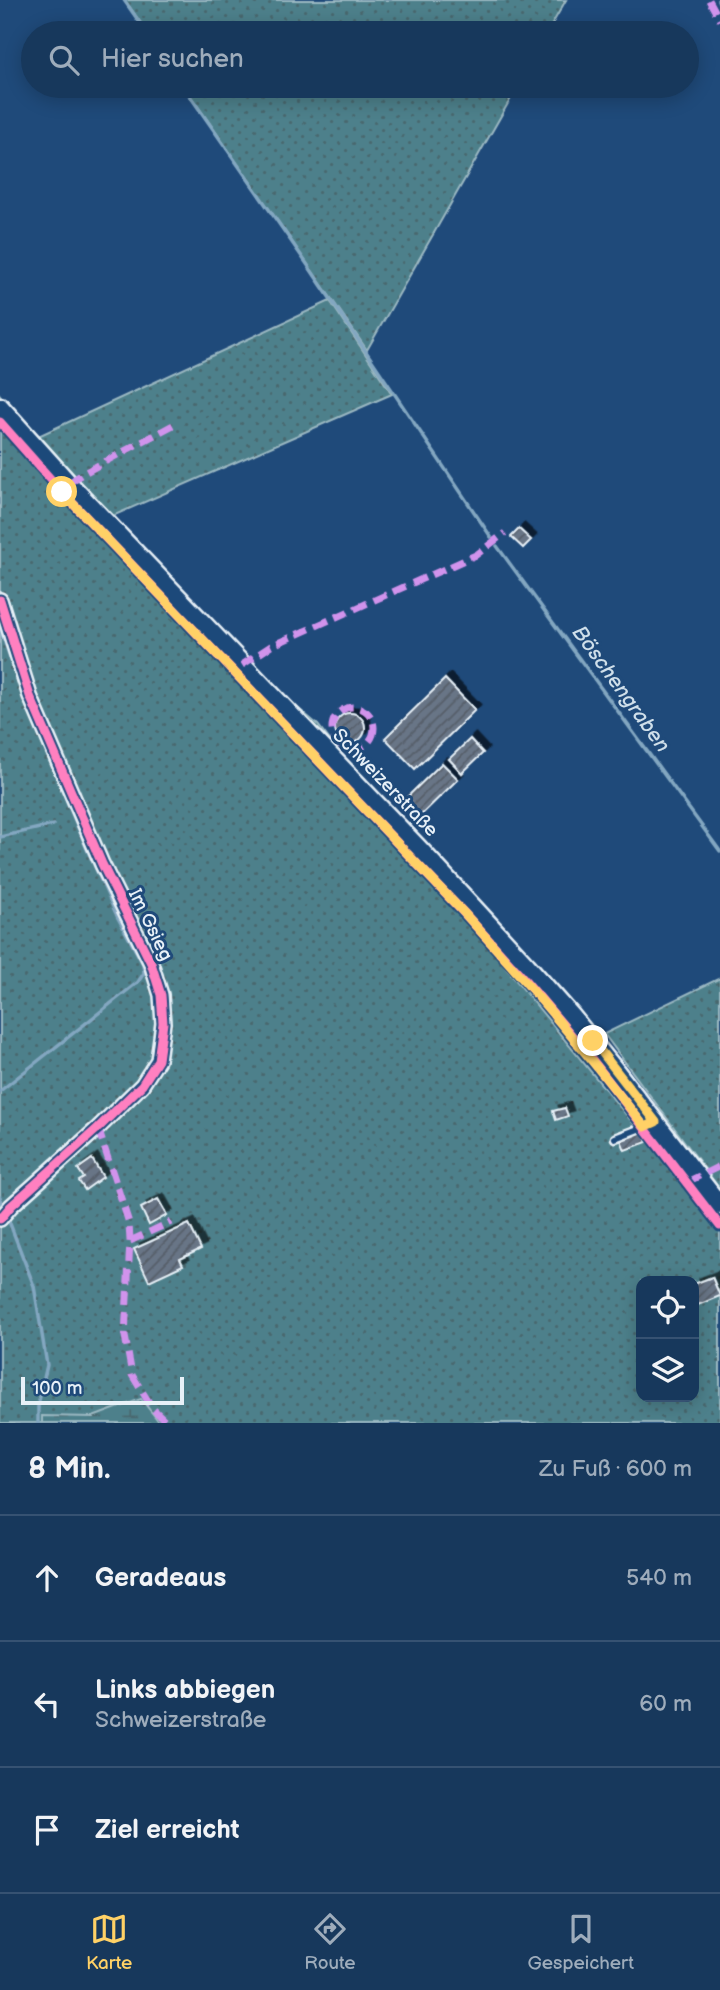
<!DOCTYPE html>
<html lang="de">
<head>
<meta charset="utf-8">
<style>
	:root { --surface:#17385c; --page:#203f62; --text:#f1f3f6; --muted:#9eacbb; --line:#365272; --accent:#ffd166 }
	body { margin:0; font-family:"Balsamiq Sans",sans-serif; background:var(--page); color:var(--text) }
	.controls { position:absolute; right:21px; bottom:21px; display:grid; overflow:hidden; border-radius:14px; box-shadow:0 4px 18px #0003 }
	.controls button { width:63px; height:63px; display:grid; place-items:center; padding:0; border:0; border-bottom:2px solid var(--line); background:var(--surface); color:var(--text); font:35px sans-serif }
	.scale { position:absolute; left:21px; bottom:18px; width:163px; box-sizing:border-box; padding-left:7px; border:4px solid #e8f1f8; border-top:0; font-size:19px; line-height:24px; white-space:nowrap; color:#e8f1f8; -webkit-text-stroke:5px #1f4a7a; paint-order:stroke }
	.stop { position:absolute; width:21px; height:21px; margin:-16px; border:5px solid #ffd166; border-radius:50%; background:#fff }
	.stop.end { background:#ffd166; border-color:#fff; box-shadow:0 2px 7px #0008 }
	.list { margin:0; padding:0; list-style:none }
	h2 { display:flex; justify-content:space-between; align-items:center; height:91px; margin:0; padding:0 28px; font-size:30px }
	h2 small { font-size:23px; font-weight:400; color:var(--muted) }
	.list li { display:grid; grid-template-columns:46px 1fr auto; gap:21px; align-items:center; box-sizing:border-box; height:126px; padding:0 28px; border-top:2px solid var(--line) }
	.list b { display:block; font-size:26px; white-space:nowrap }
	.list p { margin:0; font-size:23px; white-space:nowrap; color:var(--muted) }
	.list em { font-size:23px; font-style:normal; color:var(--muted) }
	.icon { flex:none; width:38px; height:38px; fill:none; stroke:currentColor; stroke-width:2; stroke-linecap:round; stroke-linejoin:round }
	.map { position:relative; flex:none; width:720px; height:1423px; overflow:hidden }
	.search { position:absolute; background:var(--surface); box-shadow:0 4px 18px #0003; left:21px; right:21px; top:21px; height:77px; display:flex; align-items:center; gap:18px; box-sizing:border-box; padding:0 24px; border-radius:38px; color:var(--muted); font-size:26px }
	.sheet { height:469px; background:var(--surface) }
	nav { display:flex; justify-content:space-around; align-items:center; box-sizing:border-box; height:98px; border-top:2px solid var(--line); background:var(--surface); font-size:19px; color:var(--muted) }
	nav a { display:grid; justify-items:center; gap:4px }
	nav .on { color:var(--accent) }
	.map>svg:first-child { display:block }
	.grass { fill:url(#grass-dots); stroke:#9bb8c2; stroke-width:2; fill-rule:evenodd }
	.wetland { fill:url(#wetland-marsh); stroke:#9bb8c2; stroke-width:2 }
	.lines { fill:none; stroke-linecap:round; stroke-linejoin:round }
	.stream { stroke:#83a7c1; stroke-width:3.5 }
	.building { fill:url(#building-hatch); stroke:#e8f1f8; stroke-width:2; filter:url(#shadow) }
	.service-casing { stroke:#e8f1f8; stroke-width:11 }
	.minor-casing { stroke:#e8f1f8; stroke-width:18 }
	.secondary-casing { stroke:#e8f1f8; stroke-width:21 }
	.service { stroke:#1f4a7a; stroke-width:6 }
	.minor { stroke:#1f4a7a; stroke-width:12 }
	.secondary { stroke:#1f4a7a; stroke-width:16 }
	.quiet { stroke:#d193ec; stroke-width:7; stroke-dasharray:14 7; stroke-linecap:butt }
	.cycleway-casing { stroke:#1f4a7a; stroke-width:13 }
	.cycleway { stroke:#ff80c0; stroke-width:9 }
	.route { stroke:#ffd166; stroke-width:9 }
	.labels { text-anchor:middle; dominant-baseline:central; stroke-width:6; stroke-linejoin:round; paint-order:stroke }
	.street-label { font-size:19px; fill:#e8f1f8; stroke:#1f4a7a }
	.water-label { font-size:21px; font-style:italic; fill:#cfdfea; stroke:#1f4a7a }
</style>
</head>
<body>
<div class="map">
<svg width="720" height="1423" viewBox="0 0 720 1423">
	<defs>
		<pattern id="grass-dots" width="8" height="8" patternUnits="userSpaceOnUse" patternTransform="scale(1.75)"><rect width="8" height="8" fill="#4e808b"/><path d="M2 2h.1M6 6h.1" fill="none" stroke="#4a676e" stroke-width="1.8" stroke-linecap="round"/></pattern>
		<pattern id="wetland-marsh" width="20" height="14" patternUnits="userSpaceOnUse" patternTransform="scale(1.75)"><rect width="20" height="14" fill="#4e808b"/><path d="M1 5h8M5 5V1M11 12h8M15 12V8" fill="none" stroke="#4a676e"/></pattern>
		<pattern id="building-hatch" width="6" height="6" patternUnits="userSpaceOnUse" patternTransform="scale(1.75)"><rect width="6" height="6" fill="#677486"/><path d="M-1 1l2-2M0 6l6-6M5 7l2-2" fill="none" stroke="#565e68"/></pattern>
		<filter id="shadow"><feDropShadow dx="5.5" dy="-5.5" stdDeviation="0" flood-color="#0009"/></filter>
	</defs>
	<rect width="100%" height="100%" fill="#1f4a7a"/>
	<filter id="ink" filterUnits="userSpaceOnUse"><feTurbulence type="fractalNoise" baseFrequency=".0143" numOctaves="2"/><feDisplacementMap in="SourceGraphic" scale="14" xChannelSelector="R" yChannelSelector="G"/><feConvolveMatrix kernelMatrix="1 2 1 2 8 2 1 2 1" color-interpolation-filters="sRGB"/></filter>
	<g filter="url(#ink)">
		<!-- grass -->
		<g class="grass">
			<path d="M125,0H566L547,33H148Z"/>
			<path d="M184,86H518L367,350Z"/>
			<path d="M330,301L392,394L110,517L243,662L318,725L514,978L720,1229V1423H0V395L34,438ZM641,1281H694V1397H641Z"/>
			<path d="M720,978V1189L604,1034Z"/>
		</g>
		<!-- wetland -->
		<path class="wetland" d="M141,1399L160,1423H42V1416L93,1417Z"/>
		<g class="lines">
			<!-- stream -->
			<g class="stream">
				<path d="M124,0L147,33"/>
				<path d="M718,0L720,4"/>
				<path d="M183,86L307,264L491,537"/>
				<path d="M497,546L720,851"/>
				<path d="M0,628L23,696L87,849L118,918L143,964L144,973L138,982L0,1091"/>
				<path d="M0,837L53,825"/>
				<path d="M0,1197L3,1206"/>
				<path d="M7,1216L34,1286L47,1365L38,1405V1423"/>
			</g>
		</g>
		<!-- building -->
		<g class="building">
			<path d="M519,529L531,540L523,548L511,537Z"/>
			<path d="M445,679L475,710L415,769L385,738Z"/>
			<circle cx="350" cy="728" r="15"/>
			<path d="M470,739L483,753L462,773L449,759Z"/>
			<path d="M442,763L458,779L416,820L400,804Z"/>
			<path d="M565,1108L568,1116L556,1120L553,1111Z"/>
			<path d="M642,1131L647,1142L625,1150L621,1140Z"/>
			<path d="M92,1159L103,1177L85,1190L79,1181L84,1178L78,1169Z"/>
			<path d="M158,1199L167,1215L149,1225L141,1208Z"/>
			<path d="M189,1224L201,1249L180,1259L183,1265L149,1281L134,1249Z"/>
			<path d="M712,1277L720,1296L698,1305L694,1296V1284Z"/>
		</g>
		<g class="lines">
			<defs>
				<path id="service" d="M615,1138L654,1123"/>
				<path id="minor" d="M0,600L30,696L102,864L151,963L161,995L163,1023L158,1060L142,1085L98,1128L11,1206L0,1219"/>
				<path id="secondary" d="M0,406L69,483L419,848L527,965L572,1016L614,1068L720,1205"/>
			</defs>
			<!-- service casing -->
			<use href="#service" class="service-casing"/>
			<!-- minor casing -->
			<use href="#minor" class="minor-casing"/>
			<!-- secondary casing -->
			<use href="#secondary" class="secondary-casing"/>
			<!-- service -->
			<use href="#service" class="service"/>
			<!-- minor -->
			<use href="#minor" class="minor"/>
			<!-- secondary -->
			<use href="#secondary" class="secondary"/>
			<!-- quiet -->
			<g class="quiet">
				<path d="M709,0L720,20"/>
				<path d="M69,483L82,474L175,424"/>
				<path d="M242,665L271,646L476,555L505,533"/>
				<circle cx="353" cy="728" r="21"/>
				<path d="M98,1128L129,1223L130,1241L125,1336L132,1375L153,1409L168,1423"/>
				<path d="M687,1182L720,1166"/>
				<path d="M130,1241L171,1222"/>
			</g>
			<defs>
				<g id="cycleway">
					<path d="M0,422L62,492L464,913L518,972L590,1057L720,1226"/>
					<path d="M0,600L30,696L102,864L151,963L161,995L163,1023L158,1060L142,1085L98,1128L11,1206L0,1219"/>
				</g>
			</defs>
			<!-- cycleway casing -->
			<use href="#cycleway" class="cycleway-casing"/>
			<!-- cycleway -->
			<use href="#cycleway" class="cycleway"/>
		</g>
	</g>
	<g class="lines" filter="url(#ink)">
		<!-- route -->
		<path class="route" d="M62,492L464,913C527,982 587,1053 645,1127L656,1122L593,1041"/>
	</g>
	<g class="labels">
		<!-- street labels -->
		<g class="street-label">
			<text transform="translate(385 783) rotate(46)">Schweizerstraße</text>
			<text transform="translate(150 925) rotate(64)">Im Gsieg</text>
		</g>
		<!-- water labels -->
		<g class="water-label">
			<text transform="translate(621 689) rotate(54)">Böschengraben</text>
		</g>
	</g>
</svg>
<div class="controls">
<button><svg class="icon" aria-label="locate" viewBox="0 0 24 24"><circle cx="12" cy="12" r="6"/><path d="M12 2v4M12 18v4M2 12h4M18 12h4"/></svg></button>
<button><svg class="icon" aria-label="layers" viewBox="0 0 24 24"><path d="M12 4l9 5-9 5-9-5zM3 14l9 5 9-5"/></svg></button>
</div>
<div class="scale">100 m</div>
<div class="stop" style="left:62px;top:492px"></div>
<div class="stop end" style="left:593px;top:1041px"></div>
<div class="search"><svg class="icon" aria-label="search" viewBox="0 0 24 24"><circle cx="10" cy="10" r="6"/><path d="M15 15l6 6"/></svg>Hier suchen</div>
</div>
<section class="sheet">
<h2>8 Min.<small>Zu Fuß · 600 m</small></h2>
<ul class="list">
<li><svg class="icon" aria-label="ahead" viewBox="0 0 24 24"><path d="M12 20V5M6 11l6-6 6 6"/></svg><div><b>Geradeaus</b></div><em>540 m</em></li>
<li><svg class="icon" aria-label="left" viewBox="0 0 24 24"><path d="M17 20v-9H6M10 6l-5 5 5 5"/></svg><div><b>Links abbiegen</b><p>Schweizerstraße</p></div><em>60 m</em></li>
<li><svg class="icon" aria-label="arrive" viewBox="0 0 24 24"><path d="M6 21V4h12l-3 4 3 4H6"/></svg><div><b>Ziel erreicht</b></div></li>
</ul>
</section>
<nav>
<a class="on"><svg class="icon" aria-label="map" viewBox="0 0 24 24"><path d="M3 6l6-2 6 2 6-2v14l-6 2-6-2-6 2zM9 4v14M15 6v14"/></svg>Karte</a>
<a><svg class="icon" aria-label="directions" viewBox="0 0 24 24"><path d="M12 3l9 9-9 9-9-9zM9 14v-3h6M13 9l2 2-2 2"/></svg>Route</a>
<a><svg class="icon" aria-label="saved" viewBox="0 0 24 24"><path d="M7 4h10v16l-5-4-5 4z"/></svg>Gespeichert</a>
</nav>
</body>
</html>
